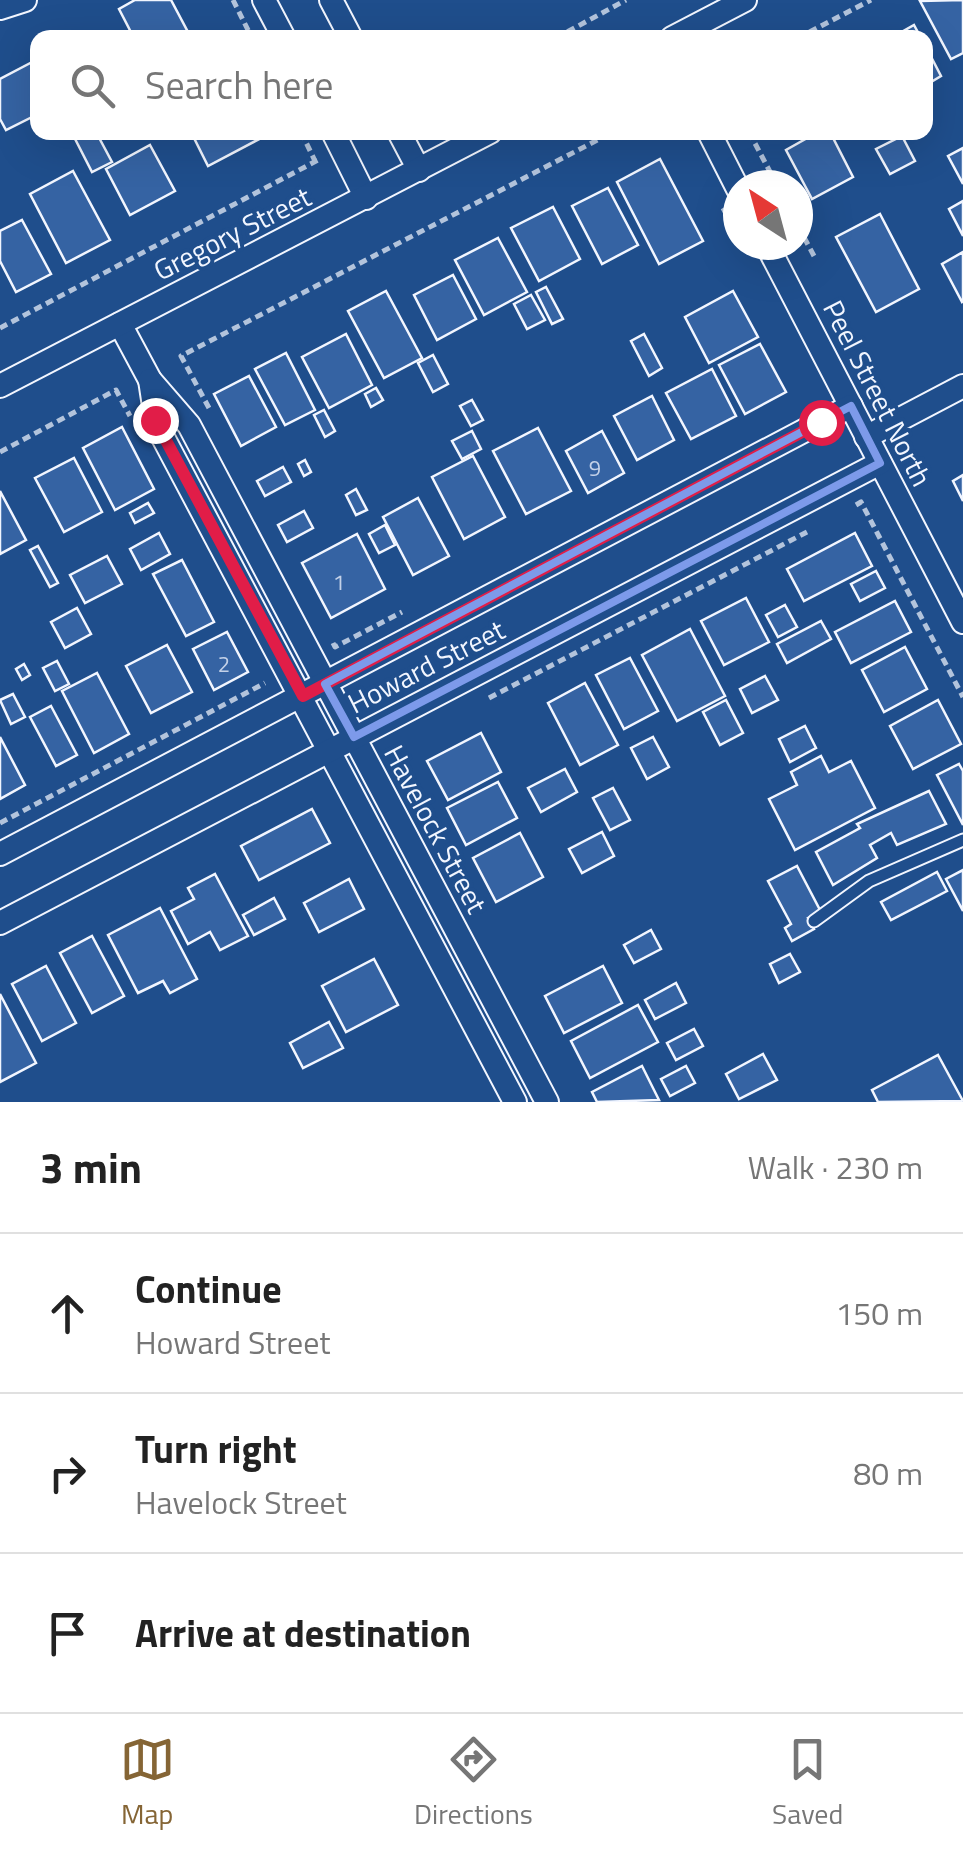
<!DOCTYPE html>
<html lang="en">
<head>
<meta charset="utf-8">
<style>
	:root { --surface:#fff; --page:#f6f6f6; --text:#222; --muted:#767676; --line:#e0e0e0; --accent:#856535 }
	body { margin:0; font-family:"Titillium Web",sans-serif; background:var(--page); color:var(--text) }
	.compass { position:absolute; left:723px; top:170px; width:90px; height:90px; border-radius:50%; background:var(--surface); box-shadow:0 10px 40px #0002; rotate:324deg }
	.stop { position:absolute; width:30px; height:30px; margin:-22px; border:8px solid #e11d48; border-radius:50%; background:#fff }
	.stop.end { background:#e11d48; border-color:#fff; box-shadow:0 2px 10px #0008 }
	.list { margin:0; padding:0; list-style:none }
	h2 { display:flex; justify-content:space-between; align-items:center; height:130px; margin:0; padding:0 40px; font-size:42px }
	h2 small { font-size:32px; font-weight:400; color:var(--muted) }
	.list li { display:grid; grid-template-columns:65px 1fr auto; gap:30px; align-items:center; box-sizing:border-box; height:160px; padding:0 40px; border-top:2px solid var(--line) }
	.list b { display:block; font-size:38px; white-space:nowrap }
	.list p { margin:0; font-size:32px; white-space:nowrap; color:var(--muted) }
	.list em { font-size:32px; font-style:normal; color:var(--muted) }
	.icon { flex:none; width:55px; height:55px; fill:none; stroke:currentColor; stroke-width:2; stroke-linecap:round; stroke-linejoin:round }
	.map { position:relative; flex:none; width:963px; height:1102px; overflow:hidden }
	.search { position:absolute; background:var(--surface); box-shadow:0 10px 40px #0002; left:30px; right:30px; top:30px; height:110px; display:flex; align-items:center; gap:25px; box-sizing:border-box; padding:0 35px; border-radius:20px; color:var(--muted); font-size:38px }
	.sheet { height:610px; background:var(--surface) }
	nav { display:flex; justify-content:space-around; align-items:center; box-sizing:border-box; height:140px; border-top:2px solid var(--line); background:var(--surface); font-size:28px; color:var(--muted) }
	nav a { display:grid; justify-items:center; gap:5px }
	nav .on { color:var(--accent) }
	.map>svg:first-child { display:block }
	.building { fill:#3563a3; stroke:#f2f6ff; stroke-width:2.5 }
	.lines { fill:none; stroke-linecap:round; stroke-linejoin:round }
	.service-casing { stroke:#f2f6ff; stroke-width:15 }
	.minor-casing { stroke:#f2f6ff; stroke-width:26 }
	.path { stroke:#b3c4dc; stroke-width:5; stroke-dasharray:8 5; stroke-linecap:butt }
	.service { stroke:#1f4e8c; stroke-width:11 }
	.minor { stroke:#1f4e8c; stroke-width:22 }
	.route { stroke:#e11d48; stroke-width:12 }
	.marked { fill:none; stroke:#7d9aea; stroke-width:8; stroke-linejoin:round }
	.labels { text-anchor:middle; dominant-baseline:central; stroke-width:8; stroke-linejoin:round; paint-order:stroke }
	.number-label { font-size:22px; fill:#c3d1e8 }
	.street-label { font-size:28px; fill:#f2f6ff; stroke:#1f4e8c }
</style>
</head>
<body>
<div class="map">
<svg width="963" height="1102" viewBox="0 0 963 1102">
	<rect width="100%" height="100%" fill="#1f4e8c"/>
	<!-- building -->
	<g class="building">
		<path d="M135,0H171L189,34L134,38L119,9Z"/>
		<path d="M963,0V53L951,59L920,1Z"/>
		<path d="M914,25L921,38H891Z"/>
		<path d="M926,47L941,76L926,85Z"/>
		<path d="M38,59V114L6,130L0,119V79Z"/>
		<path d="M96,132L112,162L92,172L72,133Z"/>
		<path d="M191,132H265L267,135L208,166Z"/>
		<path d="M818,132H830L853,177L812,199L786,150Z"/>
		<path d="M902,136L915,161L890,174L876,149Z"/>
		<path d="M150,145L175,191L130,215L106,169Z"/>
		<path d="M963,148V184L948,156Z"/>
		<path d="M660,159L703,241L659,264L617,182Z"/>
		<path d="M73,171L110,240L66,263L30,194Z"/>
		<path d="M608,188L638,245L602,264L572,206Z"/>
		<path d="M963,201V236L949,209Z"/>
		<path d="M553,207L580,259L539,281L511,228Z"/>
		<path d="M880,214L919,289L876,312L836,237Z"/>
		<path d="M22,220L51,274L16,292L0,261V231Z"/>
		<path d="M498,238L527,292L484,315L455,260Z"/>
		<path d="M963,252V301L962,302L942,264Z"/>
		<path d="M453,275L476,319L437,340L414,295Z"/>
		<path d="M546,287L563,319L552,324L536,292Z"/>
		<path d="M386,291L422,358L384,378L348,311Z"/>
		<path d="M733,291L758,337L709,363L685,317Z"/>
		<path d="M531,295L545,320L527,329L514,304Z"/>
		<path d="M346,334L372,385L329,408L302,357Z"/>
		<path d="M644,334L662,368L649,376L631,341Z"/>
		<path d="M760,344L786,392L745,414L719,365Z"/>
		<path d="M286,353L315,410L285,425L255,369Z"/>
		<path d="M433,355L448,384L433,392L418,363Z"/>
		<path d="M712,369L736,416L691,439L666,393Z"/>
		<path d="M249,376L276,427L241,446L214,394Z"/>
		<path d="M376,388L383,400L371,407L365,394Z"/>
		<path d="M652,396L674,440L637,460L614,416Z"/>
		<path d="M472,400L483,420L471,426L460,406Z"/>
		<path d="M324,410L335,431L325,437L314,415Z"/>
		<path d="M122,427L154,489L115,510L83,448Z"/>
		<path d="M538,428L571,491L526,514L493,451Z"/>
		<path d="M472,431L481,449L462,459L452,441Z"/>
		<path d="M602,431L624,473L588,493L566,451Z"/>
		<path d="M473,456L505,517L464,539L432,477Z"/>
		<path d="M74,458L102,512L64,532L35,478Z"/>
		<path d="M305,460L311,472L304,476L298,464Z"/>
		<path d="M283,467L291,482L265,496L257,481Z"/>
		<path d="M963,475V501L953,481Z"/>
		<path d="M356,489L367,510L356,515L346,495Z"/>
		<path d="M0,491L26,540L0,554Z"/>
		<path d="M418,498L449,556L413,575L383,517Z"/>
		<path d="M148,503L154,513L135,523L130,513Z"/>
		<path d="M304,511L313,528L287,542L278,525Z"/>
		<path d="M385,525L395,545L379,553L369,534Z"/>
		<path d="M159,533L170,554L141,570L130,549Z"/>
		<path d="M855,533L872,566L804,601L787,569Z"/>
		<path d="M357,534L385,589L331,618L302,563Z"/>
		<path d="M38,546L58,583L50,587L30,550Z"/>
		<path d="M107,556L122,584L85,603L70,575Z"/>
		<path d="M182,560L214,622L186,636L153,574Z"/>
		<path d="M876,571L885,588L860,601L851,584Z"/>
		<path d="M746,598L769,642L724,665L701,621Z"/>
		<path d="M895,601L911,632L851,663L835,632Z"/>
		<path d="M785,605L797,627L778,637L766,615Z"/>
		<path d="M77,608L91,634L65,648L51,622Z"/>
		<path d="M821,621L831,639L787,663L777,644Z"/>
		<path d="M690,629L725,696L677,721L642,655Z"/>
		<path d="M227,632L248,672L214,690L193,649Z"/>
		<path d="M167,645L192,692L151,713L126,666Z"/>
		<path d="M905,647L927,689L884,712L862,670Z"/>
		<path d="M630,658L658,711L624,729L596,675Z"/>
		<path d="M57,661L69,684L55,691L43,668Z"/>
		<path d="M24,664L30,675L22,680L16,669Z"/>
		<path d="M97,673L129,734L94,753L62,691Z"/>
		<path d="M765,676L778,700L752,713L740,689Z"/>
		<path d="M585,683L618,745L580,765L548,703Z"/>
		<path d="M13,694L25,717L11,724L0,700Z"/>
		<path d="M726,700L743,733L720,745L703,712Z"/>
		<path d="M938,700L961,744L913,769L890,726Z"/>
		<path d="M51,706L77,755L56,766L30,717Z"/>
		<path d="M805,726L816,748L790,762L779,739Z"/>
		<path d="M481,733L501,772L448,800L427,761Z"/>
		<path d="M0,737L25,785L0,799Z"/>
		<path d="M653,737L669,767L647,779L631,748Z"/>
		<path d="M821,756L829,772L851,761L875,808L795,850L769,799L797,785L791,772Z"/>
		<path d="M959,764L963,771V825L937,775Z"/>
		<path d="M565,769L577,792L541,812L528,788Z"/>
		<path d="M498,782L517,818L466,845L447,808Z"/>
		<path d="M613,788L630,820L610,830L593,798Z"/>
		<path d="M929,791L946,824L897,845L891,833L870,845L877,858L833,885L816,852L860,828L857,824Z"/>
		<path d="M312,809L330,843L259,880L241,846Z"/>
		<path d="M602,832L614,856L582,873L569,849Z"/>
		<path d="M520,833L543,877L496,902L473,858Z"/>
		<path d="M797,866L821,912L808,918L814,929L792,941L785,928L791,924L768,881Z"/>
		<path d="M963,870V911L946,879Z"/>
		<path d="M937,872L947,891L891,920L881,902Z"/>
		<path d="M215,874L248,936L220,950L210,932L188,944L171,911L194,899L188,888Z"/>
		<path d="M349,879L364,909L319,932L304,903Z"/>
		<path d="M274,898L285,919L254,935L243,915Z"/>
		<path d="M160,908L197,979L170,993L163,981L138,993L108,935Z"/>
		<path d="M651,930L661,949L634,963L624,945Z"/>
		<path d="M92,936L124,996L92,1013L60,953Z"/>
		<path d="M790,954L800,972L779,983L770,964Z"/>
		<path d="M374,959L398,1005L346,1032L322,986Z"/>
		<path d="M46,966L76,1023L42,1041L12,984Z"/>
		<path d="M603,966L622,1003L564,1033L545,996Z"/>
		<path d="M676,983L686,1003L655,1019L645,1000Z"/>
		<path d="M0,994L36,1063L0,1082Z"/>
		<path d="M638,1005L658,1042L590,1078L571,1041Z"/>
		<path d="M329,1022L343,1048L303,1068L290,1043Z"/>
		<path d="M694,1029L703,1046L676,1060L667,1043Z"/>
		<path d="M763,1054L777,1080L739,1099L726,1074Z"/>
		<path d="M938,1055L963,1101L878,1102L872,1090Z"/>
		<path d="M642,1066L659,1100L597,1102L592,1092Z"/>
		<path d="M686,1066L695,1083L670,1096L661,1079Z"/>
	</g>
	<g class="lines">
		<defs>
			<path id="service" d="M814,921L869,881L963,840"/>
			<g id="minor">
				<path d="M264,0L284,38"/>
				<path d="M331,0L351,38"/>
				<path d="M0,8L25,0"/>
				<path d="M672,38L745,0"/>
				<path d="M333,132L366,198"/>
				<path d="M399,132L419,170"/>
				<path d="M709,132L738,189"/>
				<path d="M767,245L963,622"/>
				<path d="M120,324L150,380L189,425L547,1102"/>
				<path d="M150,380L157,426L515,1102"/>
				<path d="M0,386L490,132"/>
				<path d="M866,437L963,386"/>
				<path d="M0,854L851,406"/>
				<path d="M0,923L880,463"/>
			</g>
		</defs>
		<!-- service casing -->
		<use href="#service" class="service-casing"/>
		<!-- minor casing -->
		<use href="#minor" class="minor-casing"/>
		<!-- path -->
		<g class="path">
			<path d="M233,0L252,38"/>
			<path d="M556,38L626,0"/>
			<path d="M798,38L871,0"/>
			<path d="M301,132L315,161"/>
			<path d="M749,132L777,185"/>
			<path d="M723,208L738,236"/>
			<path d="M798,226L814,256"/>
			<path d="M0,328L320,159"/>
			<path d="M209,408L181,356L613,132"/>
			<path d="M0,452L116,390L130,416"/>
			<path d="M856,505L861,502L963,697"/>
			<path d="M333,643L335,647L402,612"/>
			<path d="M489,698L807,532"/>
			<path d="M0,823L265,683"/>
		</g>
		<!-- service -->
		<use href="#service" class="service"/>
		<!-- minor -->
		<use href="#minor" class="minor"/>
	</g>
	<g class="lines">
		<!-- route -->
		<path class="route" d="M155,420L303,696L821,422"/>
	</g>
	<!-- marked area -->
	<path class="marked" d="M851,406L880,463L354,737L325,684Z"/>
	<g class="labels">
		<!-- number labels -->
		<g class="number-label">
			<text x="595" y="468">9</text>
			<text x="339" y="582">1</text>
			<text x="224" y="664">2</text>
		</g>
		<!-- street labels -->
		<g class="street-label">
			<text transform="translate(232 233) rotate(-27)">Gregory Street</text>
			<text transform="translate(878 393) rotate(63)">Peel Street North</text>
			<text transform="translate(426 666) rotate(-27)">Howard Street</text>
			<text transform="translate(436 829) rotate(62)">Havelock Street</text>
		</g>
	</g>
</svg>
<svg class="compass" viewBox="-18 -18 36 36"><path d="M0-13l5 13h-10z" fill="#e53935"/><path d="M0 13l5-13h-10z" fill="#767676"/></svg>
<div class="stop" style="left:821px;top:422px"></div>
<div class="stop end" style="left:155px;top:420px"></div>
<div class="search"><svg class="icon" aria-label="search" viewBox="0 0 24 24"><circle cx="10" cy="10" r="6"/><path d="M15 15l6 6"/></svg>Search here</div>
</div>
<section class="sheet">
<h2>3 min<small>Walk · 230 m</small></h2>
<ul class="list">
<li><svg class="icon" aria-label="ahead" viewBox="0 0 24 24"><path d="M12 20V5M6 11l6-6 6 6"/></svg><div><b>Continue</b><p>Howard Street</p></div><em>150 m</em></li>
<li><svg class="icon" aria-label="right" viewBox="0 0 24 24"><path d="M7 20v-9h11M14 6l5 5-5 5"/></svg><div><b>Turn right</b><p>Havelock Street</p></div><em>80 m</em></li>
<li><svg class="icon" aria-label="arrive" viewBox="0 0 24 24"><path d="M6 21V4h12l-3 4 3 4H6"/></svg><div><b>Arrive at destination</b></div></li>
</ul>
</section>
<nav>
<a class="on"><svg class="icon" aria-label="map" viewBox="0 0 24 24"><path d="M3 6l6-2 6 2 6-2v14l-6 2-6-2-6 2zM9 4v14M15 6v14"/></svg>Map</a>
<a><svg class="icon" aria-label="directions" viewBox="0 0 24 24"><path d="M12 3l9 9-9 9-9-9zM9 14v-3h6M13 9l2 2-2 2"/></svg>Directions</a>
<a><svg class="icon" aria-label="saved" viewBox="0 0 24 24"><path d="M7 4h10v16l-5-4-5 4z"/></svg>Saved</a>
</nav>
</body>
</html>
